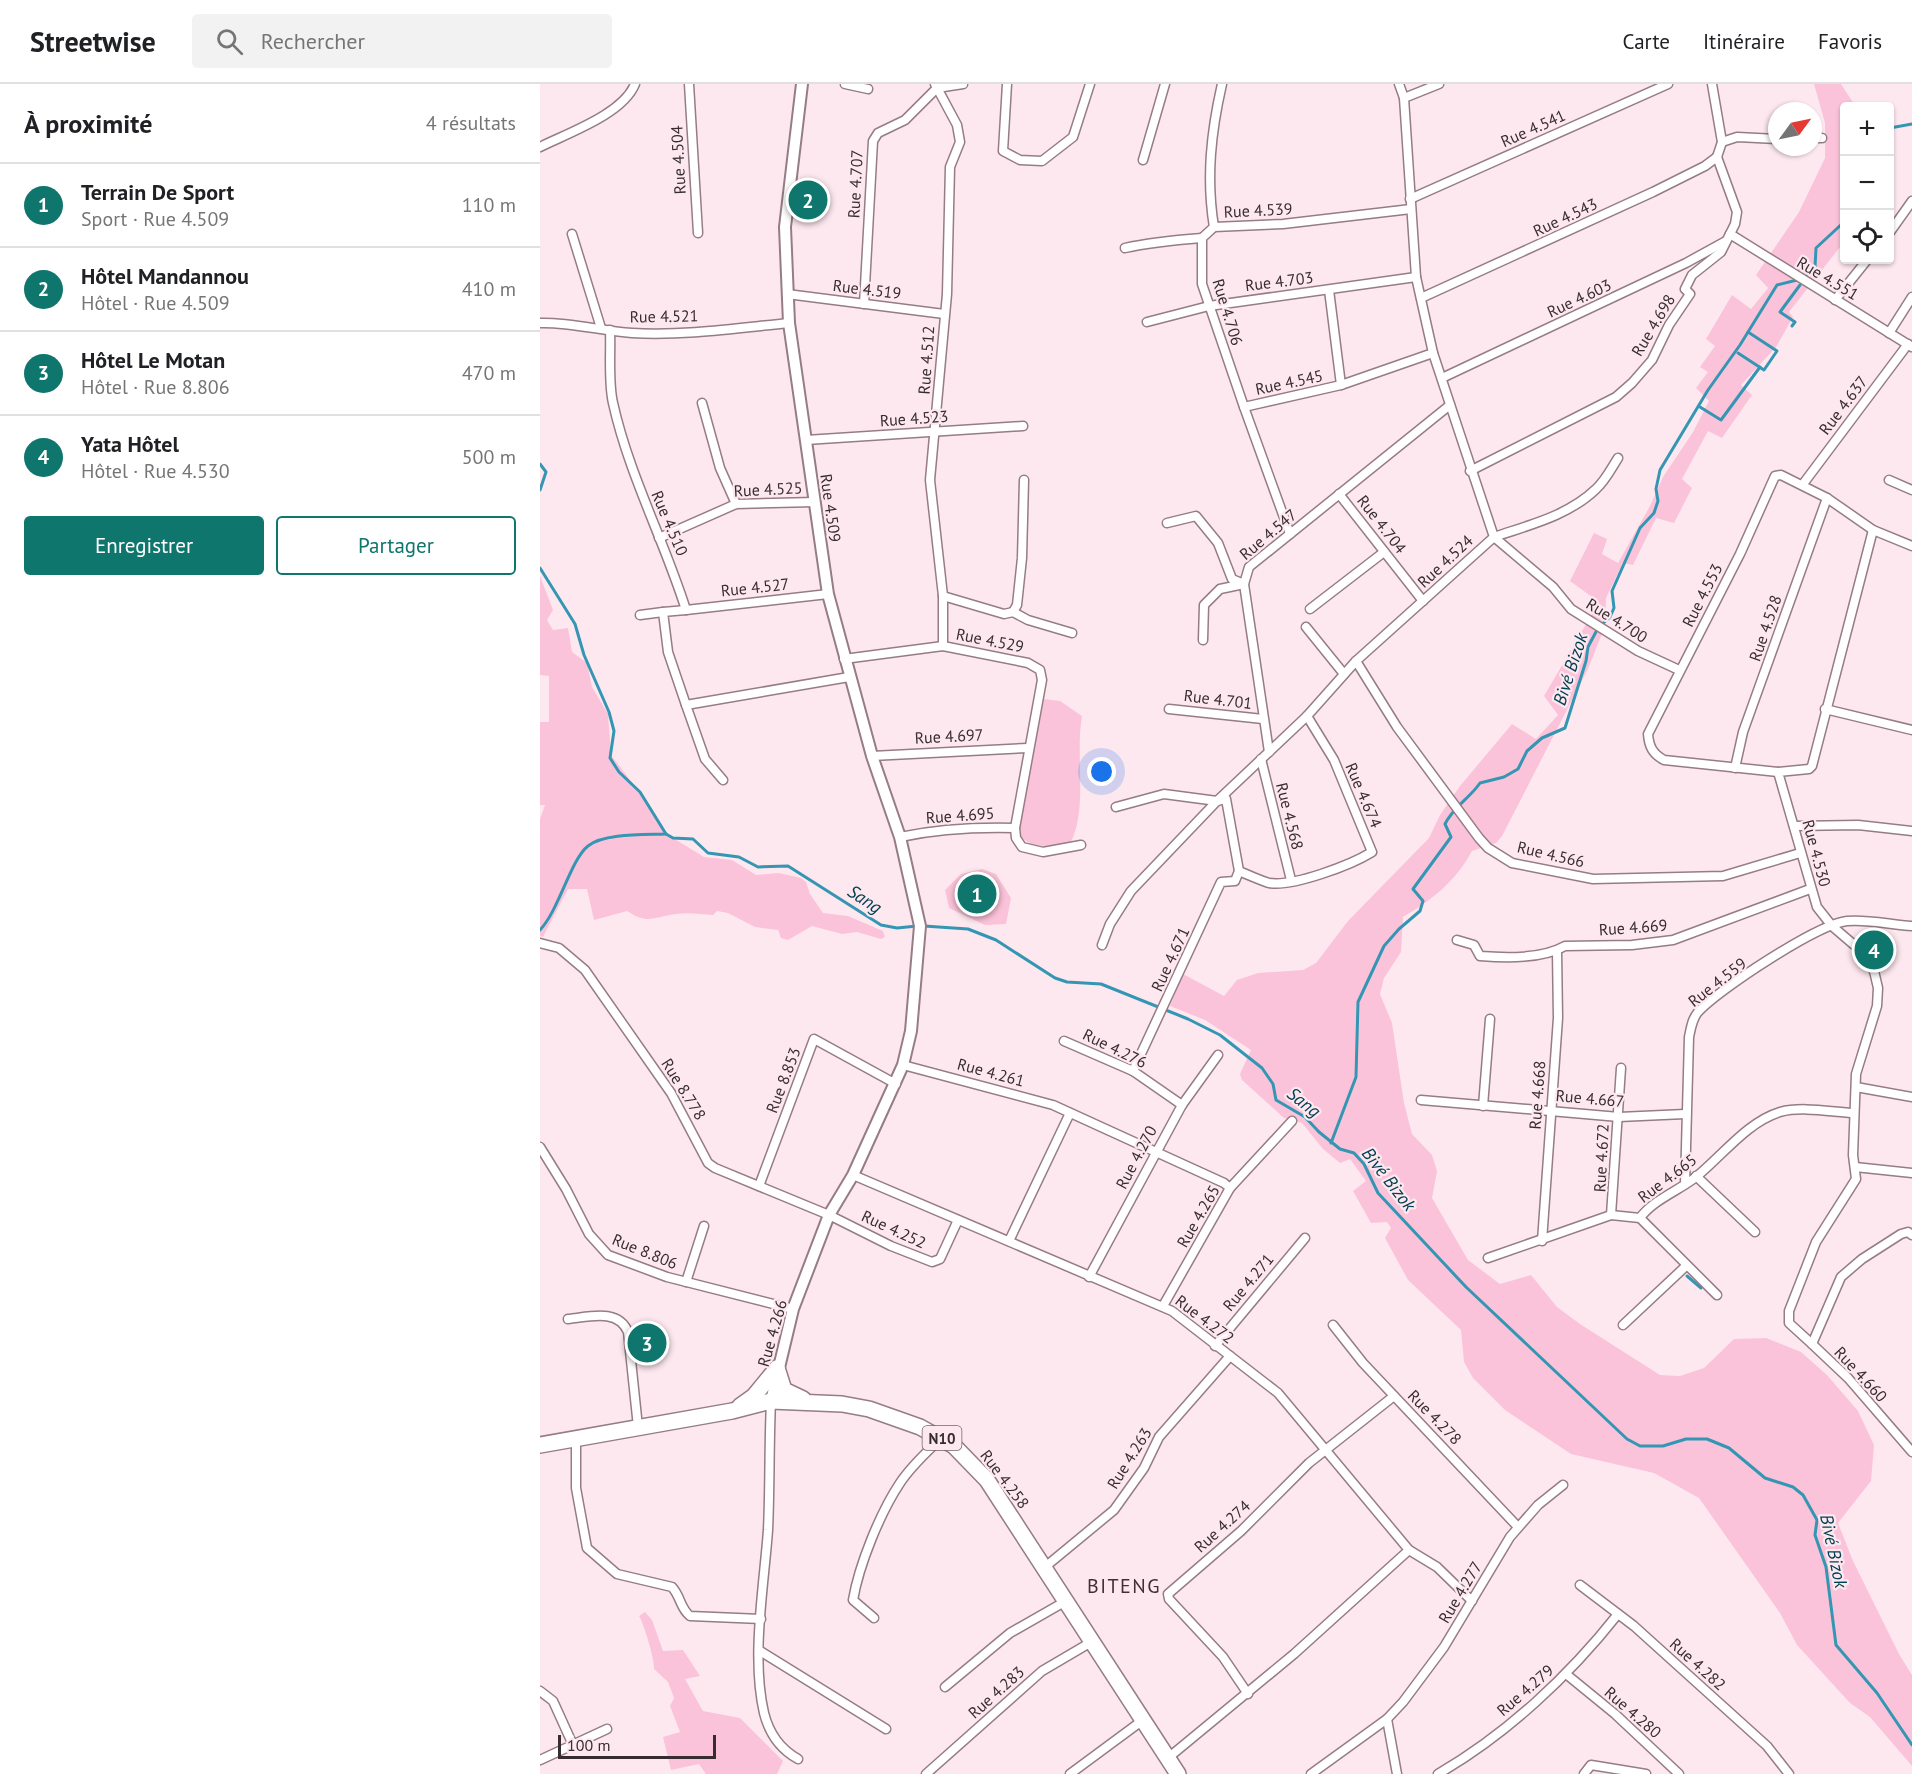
<!DOCTYPE html>
<html lang="fr">
<head>
<meta charset="utf-8">
<style>
	:root { --surface:#fff; --page:#f2f2f2; --text:#202124; --muted:#757577; --line:#e0e0e0; --accent:#0f766e }
	body { margin:0; font-family:"PT Sans",sans-serif; background:var(--page); color:var(--text) }
	.controls { position:absolute; right:18px; top:18px; display:grid; overflow:hidden; border-radius:6px; box-shadow:0 2px 4px #0004 }
	.controls button { width:54px; height:54px; display:grid; place-items:center; padding:0; border:0; border-bottom:2px solid var(--line); background:var(--surface); color:var(--text); font:30px sans-serif }
	.compass { position:absolute; left:1228px; top:18px; width:54px; height:54px; border-radius:50%; background:var(--surface); box-shadow:0 2px 4px #0004; rotate:57deg }
	.scale { position:absolute; left:18px; bottom:15px; width:158px; box-sizing:border-box; padding-left:6px; border:3px solid #372d31; border-top:0; font-size:16px; line-height:21px; white-space:nowrap; color:#372d31; -webkit-text-stroke:4px #fee8f0; paint-order:stroke }
	.you { position:absolute; left:562px; top:688px; width:21px; height:21px; margin:-15px; border:4px solid #fff; border-radius:50%; background:#1a73e8; box-shadow:0 0 0 9px #1a73e833 }
	.badge { display:grid; place-items:center; width:39px; height:39px; border-radius:50%; background:var(--accent); color:#fff; font-size:20px; font-weight:700 }
	.pin { position:absolute; translate:-50% -50%; border:3px solid #fff; box-shadow:0 2px 6px #0006 }
	.list { margin:0; padding:0; list-style:none }
	h2 { display:flex; justify-content:space-between; align-items:center; height:78px; margin:0; padding:0 24px; font-size:26px }
	h2 small { font-size:20px; font-weight:400; color:var(--muted) }
	.list li { display:grid; grid-template-columns:39px 1fr auto; gap:18px; align-items:center; box-sizing:border-box; height:84px; padding:0 24px; border-top:2px solid var(--line) }
	.list b { display:block; font-size:22px; white-space:nowrap }
	.list p { margin:0; font-size:20px; white-space:nowrap; color:var(--muted) }
	.list em { font-size:20px; font-style:normal; color:var(--muted) }
	.actions { display:flex; gap:12px; padding:18px 24px }
	.actions a { flex:1; padding:14px 0; border:2px solid var(--accent); border-radius:6px; text-align:center; font-size:21px; color:var(--accent) }
	.actions .main { background:var(--accent); color:#fff }
	.icon { flex:none; width:33px; height:33px; fill:none; stroke:currentColor; stroke-width:2; stroke-linecap:round; stroke-linejoin:round }
	.map { position:relative; flex:none; width:1372px; height:1690px; overflow:hidden }
	header { display:flex; align-items:center; gap:36px; box-sizing:border-box; height:84px; padding:0 30px; background:var(--surface); border-bottom:2px solid var(--line) }
	header strong { font-size:28px }
	nav { display:flex; gap:33px; margin-inline-start:auto; font-size:21px }
	.search { width:420px; height:54px; background:var(--page); display:flex; align-items:center; gap:15px; box-sizing:border-box; padding:0 21px; border-radius:6px; color:var(--muted); font-size:22px }
	main { display:flex }
	aside { flex:1; background:var(--surface) }
	.map>svg:first-child { display:block }
	.green { fill:#fbc3d9 }
	.lines { fill:none; stroke-linecap:round; stroke-linejoin:round }
	.stream { stroke:#3496b3; stroke-width:3 }
	.minor-casing { stroke:#957c85; stroke-width:11 }
	.tertiary-casing { stroke:#957c85; stroke-width:14 }
	.trunk-casing { stroke:#957c85; stroke-width:18 }
	.minor { stroke:#fff; stroke-width:8 }
	.tertiary { stroke:#fff; stroke-width:10 }
	.trunk { stroke:#fff; stroke-width:15 }
	.labels { text-anchor:middle; dominant-baseline:central; stroke-width:4.5; stroke-linejoin:round; paint-order:stroke }
	.shield { fill:#fee8f0; stroke:#73656a; stroke-width:1.5 }
	.shield-label { font-size:15px; font-weight:bold; fill:#372d31 }
	.street-label { font-size:16px; fill:#372d31; stroke:#fee8f0 }
	.water-label { font-size:18px; font-style:italic; fill:#014051; stroke:#fee8f0 }
	.quarter-label { font-size:20px; letter-spacing:1.5px; fill:#422e36; stroke:#fee8f0 }
</style>
</head>
<body>
<header>
<strong>Streetwise</strong>
<div class="search"><svg class="icon" aria-label="search" viewBox="0 0 24 24"><circle cx="10" cy="10" r="6"/><path d="M15 15l6 6"/></svg>Rechercher</div>
<nav><a>Carte</a><a>Itinéraire</a><a>Favoris</a></nav>
</header>
<main>
<aside>
<h2>À proximité<small>4 résultats</small></h2>
<ul class="list">
<li><span class="badge">1</span><div><b>Terrain De Sport</b><p>Sport · Rue 4.509</p></div><em>110 m</em></li>
<li><span class="badge">2</span><div><b>Hôtel Mandannou</b><p>Hôtel · Rue 4.509</p></div><em>410 m</em></li>
<li><span class="badge">3</span><div><b>Hôtel Le Motan</b><p>Hôtel · Rue 8.806</p></div><em>470 m</em></li>
<li><span class="badge">4</span><div><b>Yata Hôtel</b><p>Hôtel · Rue 4.530</p></div><em>500 m</em></li>
</ul>
<div class="actions"><a class="main">Enregistrer</a><a>Partager</a></div>
</aside>
<div class="map">
<svg width="1372" height="1690" viewBox="0 0 1372 1690">
	<rect width="100%" height="100%" fill="#fee8f0"/>
	<!-- green -->
	<g class="green">
		<path d="M1274,0H1301L1312,17L1319,22H1304V158L1249,228L1253,233L1236,263L1201,301L1212,311L1182,354L1168,347L1142,395L1152,404L1134,439L1116,434L1093,481L1083,479L1066,514L1065,542L1048,585L962,752L956,759L932,767C916,797 892,816 863,833L861,868L844,894L840,910L852,939L864,1019L872,1050L892,1071L897,1087L892,1114L928,1176L960,1200L991,1191L1017,1223L1040,1240L1120,1291L1140,1292L1164,1284L1194,1255L1226,1254L1261,1268L1287,1291L1318,1327L1334,1361L1331,1397L1298,1439L1313,1477L1359,1570L1372,1591V1682L1330,1633L1310,1619L1257,1561L1240,1529L1159,1414L1114,1389L1031,1370L965,1326L933,1294L924,1278L921,1246L868,1196L845,1154L851,1144L847,1138L831,1139L813,1107L826,1097L810,1075L800,1079L783,1065L762,1039L744,1034L702,996L700,990L711,966L665,936L630,922L643,890L684,912L697,896L718,889L763,886L776,879L808,837L889,754L900,731L920,702L972,640L996,655L1018,631L1004,612L1059,518L1030,497L1054,449L1067,455L1062,470L1078,479L1110,422L1123,393L1153,348L1169,317L1156,304L1168,288L1160,283L1175,262L1166,255L1192,211L1211,225L1228,204L1216,191L1259,128L1285,74V39Z"/>
		<path d="M0,492L13,526L7,536L13,546L28,544L32,568L47,579L52,603L68,630L71,671L97,705L125,749L164,773L192,776L216,791L239,789L261,794L266,798L270,810L283,829L308,832L343,847L345,853L341,855L317,848L302,850L272,842L248,856L241,854L238,846L215,843L188,829L177,827L173,831C160,830 149,828 136,830C113,833 108,841 87,827L54,836L47,805H28L3,853L0,852V735L5,721H0V638H9V592L0,591Z"/>
		<path d="M504,615L520,617L542,632C535,672 548,723 531,758C513,762 495,766 481,753V730Z"/>
		<path d="M442,785L456,790L471,814L466,840L445,841L409,824L405,806L421,790Z"/>
		<path d="M105,1528L112,1536L123,1567L143,1566L160,1592L145,1595L163,1627L200,1634L243,1677L237,1690H166L159,1680L131,1686L123,1653L140,1648L130,1622L134,1614L128,1598L114,1585C115,1577 104,1540 99,1532Z"/>
	</g>
	<g class="lines">
		<!-- stream -->
		<g class="stream">
			<path d="M1350,44L1372,40"/>
			<path d="M1252,242L1255,238L1240,228L1260,201"/>
			<path d="M1198,269L1224,286L1237,267L1208,248"/>
			<path d="M1160,323L1181,336L1220,283"/>
			<path d="M0,380L6,388L0,406"/>
			<path d="M0,484L35,540L44,571L69,628L74,647L70,674L79,688L100,708L126,750L133,754L153,755L168,769L199,773L218,783L248,782L341,841L357,844L377,842"/>
			<path d="M384,842L428,845L456,856L515,894L527,898L561,900L648,935L680,951L722,984L733,1000L736,1016L765,1033L779,1048L800,1065L814,1069L824,1080L838,1109L926,1203L1087,1355L1100,1362H1123L1146,1355H1167L1189,1364L1225,1394L1253,1403L1263,1411L1277,1436L1275,1451L1286,1483L1296,1561L1337,1609L1372,1661"/>
			<path d="M0,846C19,826 31,775 48,762C64,749 106,751 126,750"/>
			<path d="M791,1059L816,993L818,918L844,862L859,845L880,827L883,817L873,805L911,753L905,740C914,722 929,715 940,699L964,693L978,685L987,667L1002,654L1025,644L1046,577L1048,563L1058,544L1070,533L1074,524L1072,507L1100,444L1114,429L1118,417L1116,405L1120,386L1168,306L1200,261L1237,201L1261,195L1275,183L1276,164L1304,138"/>
			<path d="M1147,1192L1161,1204"/>
		</g>
		<defs>
			<g id="minor">
				<path d="M149,0L158,149"/>
				<path d="M305,0L328,5"/>
				<path d="M395,0L417,41L420,58L410,83L407,210L390,396L403,512V562"/>
				<path d="M467,0L463,67L480,76L502,77L533,53L550,0"/>
				<path d="M682,0C671,48 666,94 674,143L743,140L871,125"/>
				<path d="M864,14L899,0"/>
				<path d="M1273,54H1282"/>
				<path d="M1182,58L1197,53L1237,55"/>
				<path d="M0,63C28,49 83,30 95,0"/>
				<path d="M603,76L625,0"/>
				<path d="M870,115L1128,0"/>
				<path d="M674,143L662,154V200L704,323"/>
				<path d="M1350,148L1372,117"/>
				<path d="M32,150L61,244"/>
				<path d="M1190,150L1372,263"/>
				<path d="M585,164C611,158 636,156 662,154"/>
				<path d="M789,206L801,301"/>
				<path d="M247,210L404,230"/>
				<path d="M881,214L1113,108L1165,82L1177,73"/>
				<path d="M1295,216L1327,176"/>
				<path d="M324,220L333,57L338,49L365,36L397,4L423,0"/>
				<path d="M607,238L669,222L876,193"/>
				<path d="M0,239C31,238 61,247 92,249C144,252 198,244 249,239"/>
				<path d="M70,246C71,267 68,298 73,319C89,391 124,456 146,526L123,528L128,568L146,621"/>
				<path d="M1349,249L1372,213"/>
				<path d="M902,294L1146,179L1186,157"/>
				<path d="M162,319L180,384L196,420"/>
				<path d="M266,356L483,342"/>
				<path d="M1078,374C1071,385 1065,397 1056,405C1028,432 989,441 954,453L1013,503L1031,525L1098,567L1139,586"/>
				<path d="M930,387L1076,313L1092,299L1112,276L1129,241L1150,210L1145,205L1152,191L1181,168L1195,140L1197,128L1177,73L1182,58L1172,0"/>
				<path d="M1349,396L1372,406"/>
				<path d="M1263,400L1368,260"/>
				<path d="M799,410L883,517"/>
				<path d="M627,439L656,432L678,459L692,495L704,500L680,505L664,521L663,556"/>
				<path d="M750,450L704,323L801,301L893,269"/>
				<path d="M119,454L196,420L275,418"/>
				<path d="M403,512L464,530L473,528L488,536L532,549"/>
				<path d="M770,525L844,468"/>
				<path d="M146,526L288,510"/>
				<path d="M473,528L477,521L482,474L484,396"/>
				<path d="M100,531L123,528"/>
				<path d="M766,543L804,590"/>
				<path d="M304,575L403,562L488,579L500,586L502,596L475,744"/>
				<path d="M816,577L857,643L939,754L948,764L972,779L1053,795L1183,792L1260,769"/>
				<path d="M629,625L723,635"/>
				<path d="M1285,625L1372,646"/>
				<path d="M729,668L704,500L709,483L910,321"/>
				<path d="M332,672L488,664"/>
				<path d="M721,675L751,796"/>
				<path d="M1195,684L1203,648L1287,414"/>
				<path d="M1238,688L1124,676C1113,670 1109,663 1108,650L1200,470L1235,392L1241,391L1287,414L1333,446L1372,462"/>
				<path d="M183,696L165,675L146,621L309,593"/>
				<path d="M576,723L624,710L677,717L686,715L699,787C703,789 725,798 729,799C753,803 811,781 832,768L794,676L767,632"/>
				<path d="M1254,742L1318,741L1372,747"/>
				<path d="M360,753C398,745 435,743 475,744L476,754L482,763L503,768L541,761"/>
				<path d="M917,856L934,861L940,872C967,874 1002,875 1025,862L1092,861L1133,856L1270,805"/>
				<path d="M0,859L19,864L45,886L131,1009L168,1079L175,1084L289,1131L351,1162L392,1178L400,1175L418,1136"/>
				<path d="M562,861L570,840L591,807L677,717L767,632L816,577L954,453L893,269L876,193L864,14L859,0"/>
				<path d="M524,957L593,987L642,1021"/>
				<path d="M363,981L513,1021L684,1099L690,1104"/>
				<path d="M593,987L681,798L695,797L699,787"/>
				<path d="M1316,1003L1372,1013"/>
				<path d="M881,1016L1079,1033L1145,1030"/>
				<path d="M943,1022L950,935"/>
				<path d="M0,1063L26,1105L49,1150L68,1171L127,1193L253,1225"/>
				<path d="M1315,1083L1372,1089"/>
				<path d="M313,1091L632,1227L738,1309L869,1466L897,1483L932,1517"/>
				<path d="M1156,1092L1215,1148"/>
				<path d="M1145,1100L1149,953C1151,944 1152,935 1158,928C1179,905 1278,840 1307,837C1328,835 1352,841 1372,842"/>
				<path d="M219,1102L274,955L356,1000"/>
				<path d="M1071,1131L1081,984"/>
				<path d="M1100,1134L1177,1211"/>
				<path d="M1372,1151L1368,1148L1361,1150L1322,1175L1301,1193L1272,1260L1308,1294L1372,1368"/>
				<path d="M469,1157L530,1029"/>
				<path d="M1002,1157L1018,934L1017,867"/>
				<path d="M948,1174L1071,1131L1100,1134C1113,1116 1138,1107 1156,1093C1182,1072 1207,1038 1240,1028C1262,1022 1292,1028 1314,1029"/>
				<path d="M549,1193L642,1021L678,971"/>
				<path d="M146,1198L164,1142"/>
				<path d="M623,1222L690,1104L752,1037"/>
				<path d="M28,1235C49,1233 78,1224 88,1248L98,1343"/>
				<path d="M793,1241L823,1279L978,1443"/>
				<path d="M1083,1241L1146,1182"/>
				<path d="M1272,1260L1249,1239V1227L1276,1158L1316,1095L1313,1071L1316,990L1337,922L1338,904L1334,887L1320,866L1292,842L1277,823L1238,688L1269,685L1272,682L1333,446"/>
				<path d="M675,1262L765,1154"/>
				<path d="M231,1317C229,1360 230,1403 228,1446C224,1502 211,1573 224,1629C229,1649 240,1665 258,1675"/>
				<path d="M36,1354V1404L47,1464L77,1490L132,1503C141,1513 140,1524 150,1532L221,1535"/>
				<path d="M505,1483L574,1426L604,1384L619,1353L690,1272"/>
				<path d="M1040,1501L1094,1542L1227,1662L1249,1690"/>
				<path d="M334,1534L313,1516C319,1481 340,1429 360,1399C371,1382 387,1368 401,1354"/>
				<path d="M220,1567L346,1645"/>
				<path d="M1026,1590L1075,1630L1139,1690"/>
				<path d="M405,1603L470,1549L526,1517"/>
				<path d="M0,1607L13,1617L33,1661"/>
				<path d="M708,1610L683,1573L629,1515L628,1510L701,1447L769,1379L854,1312"/>
				<path d="M847,1635L863,1618L904,1563L970,1453L998,1421L1023,1401"/>
				<path d="M628,1674L754,1570L869,1466"/>
				<path d="M0,1676L67,1645"/>
				<path d="M386,1690L502,1587L553,1557"/>
				<path d="M530,1690L603,1636"/>
				<path d="M771,1690L847,1635L857,1690"/>
				<path d="M898,1690C967,1650 1029,1592 1078,1530"/>
				<path d="M1044,1690L1051,1681L1106,1690"/>
			</g>
			<path id="tertiary" d="M231,1317L253,1225L289,1131L313,1091L363,981L371,947L380,842L360,753L332,672L288,510L249,239L245,143L262,0"/>
			<g id="trunk">
				<path d="M237,1284L244,1306L263,1315"/>
				<path d="M200,1322L214,1312L237,1284"/>
				<path d="M0,1361L192,1327L231,1317L302,1320L329,1325L380,1343L414,1362L447,1396L638,1690"/>
			</g>
		</defs>
		<!-- minor casing -->
		<use href="#minor" class="minor-casing"/>
		<!-- tertiary casing -->
		<use href="#tertiary" class="tertiary-casing"/>
		<!-- trunk casing -->
		<use href="#trunk" class="trunk-casing"/>
		<!-- minor -->
		<use href="#minor" class="minor"/>
		<!-- tertiary -->
		<use href="#tertiary" class="tertiary"/>
		<!-- trunk -->
		<use href="#trunk" class="trunk"/>
	</g>
	<g class="labels">
		<!-- shield labels -->
		<rect class="shield" x="382.5" y="1342" width="39" height="24" rx="4.5"/>
		<g class="shield-label">
			<text x="402" y="1354">N10</text>
		</g>
		<!-- street labels -->
		<g class="street-label">
			<text transform="translate(993 44) rotate(-24)">Rue 4.541</text>
			<text transform="translate(138 76) rotate(-93)">Rue 4.504</text>
			<text transform="translate(315 100) rotate(-87)">Rue 4.707</text>
			<text transform="translate(718 126) rotate(-3)">Rue 4.539</text>
			<text transform="translate(1025 133) rotate(-25)">Rue 4.543</text>
			<text transform="translate(1288 194) rotate(31)">Rue 4.551</text>
			<text transform="translate(739 197) rotate(-7)">Rue 4.703</text>
			<text transform="translate(327 205) rotate(7)">Rue 4.519</text>
			<text transform="translate(1039 214) rotate(-25)">Rue 4.603</text>
			<text transform="translate(688 228) rotate(73)">Rue 4.706</text>
			<text transform="translate(124 232) rotate(-1)">Rue 4.521</text>
			<text transform="translate(1113 241) rotate(-59)">Rue 4.698</text>
			<text transform="translate(386 276) rotate(-86)">Rue 4.512</text>
			<text transform="translate(749 298) rotate(-12)">Rue 4.545</text>
			<text transform="translate(1303 321) rotate(-53)">Rue 4.637</text>
			<text transform="translate(374 334) rotate(-4)">Rue 4.523</text>
			<text transform="translate(228 405) rotate(-3)">Rue 4.525</text>
			<text transform="translate(291 424) rotate(82)">Rue 4.509</text>
			<text transform="translate(130 439) rotate(67)">Rue 4.510</text>
			<text transform="translate(842 440) rotate(52)">Rue 4.704</text>
			<text transform="translate(728 450) rotate(-40)">Rue 4.547</text>
			<text transform="translate(905 477) rotate(-43)">Rue 4.524</text>
			<text transform="translate(215 503) rotate(-6)">Rue 4.527</text>
			<text transform="translate(1162 511) rotate(-63)">Rue 4.553</text>
			<text transform="translate(1077 536) rotate(32)">Rue 4.700</text>
			<text transform="translate(1225 544) rotate(-71)">Rue 4.528</text>
			<text transform="translate(450 556) rotate(11)">Rue 4.529</text>
			<text transform="translate(678 615) rotate(7)">Rue 4.701</text>
			<text transform="translate(409 652) rotate(-3)">Rue 4.697</text>
			<text transform="translate(824 711) rotate(67)">Rue 4.674</text>
			<text transform="translate(420 731) rotate(-4)">Rue 4.695</text>
			<text transform="translate(750 732) rotate(76)">Rue 4.568</text>
			<text transform="translate(1277 769) rotate(75)">Rue 4.530</text>
			<text transform="translate(1011 770) rotate(13)">Rue 4.566</text>
			<text transform="translate(1093 843) rotate(-4)">Rue 4.669</text>
			<text transform="translate(630 875) rotate(-65)">Rue 4.671</text>
			<text transform="translate(1177 898) rotate(-38)">Rue 4.559</text>
			<text transform="translate(575 964) rotate(26)">Rue 4.276</text>
			<text transform="translate(451 988) rotate(15)">Rue 4.261</text>
			<text transform="translate(243 996) rotate(-69)">Rue 8.853</text>
			<text transform="translate(144 1005) rotate(58)">Rue 8.778</text>
			<text transform="translate(997 1011) rotate(-86)">Rue 4.668</text>
			<text transform="translate(1050 1014) rotate(5)">Rue 4.667</text>
			<text transform="translate(596 1073) rotate(-62)">Rue 4.270</text>
			<text transform="translate(1061 1074) rotate(-87)">Rue 4.672</text>
			<text transform="translate(1127 1094) rotate(-37)">Rue 4.665</text>
			<text transform="translate(658 1132) rotate(-60)">Rue 4.265</text>
			<text transform="translate(354 1145) rotate(25)">Rue 4.252</text>
			<text transform="translate(105 1167) rotate(22)">Rue 8.806</text>
			<text transform="translate(708 1198) rotate(-50)">Rue 4.271</text>
			<text transform="translate(665 1235) rotate(37)">Rue 4.272</text>
			<text transform="translate(232 1249) rotate(-74)">Rue 4.266</text>
			<text transform="translate(1321 1290) rotate(47)">Rue 4.660</text>
			<text transform="translate(895 1333) rotate(46)">Rue 4.278</text>
			<text transform="translate(589 1374) rotate(-58)">Rue 4.263</text>
			<text transform="translate(465 1395) rotate(53)">Rue 4.258</text>
			<text transform="translate(682 1442) rotate(-42)">Rue 4.274</text>
			<text transform="translate(920 1508) rotate(-59)">Rue 4.277</text>
			<text transform="translate(1158 1580) rotate(42)">Rue 4.282</text>
			<text transform="translate(985 1606) rotate(-41)">Rue 4.279</text>
			<text transform="translate(456 1608) rotate(-42)">Rue 4.283</text>
			<text transform="translate(1093 1628) rotate(41)">Rue 4.280</text>
		</g>
		<!-- water labels -->
		<g class="water-label">
			<text transform="translate(1030 585) rotate(-72)">Bivé Bizok</text>
			<text transform="translate(325 815) rotate(33)">Sang</text>
			<text transform="translate(764 1018) rotate(38)">Sang</text>
			<text transform="translate(849 1095) rotate(52)">Bivé Bizok</text>
			<text transform="translate(1294 1467) rotate(78)">Bivé Bizok</text>
		</g>
		<!-- quarter labels -->
		<g class="quarter-label">
			<text x="584" y="1502">BITENG</text>
		</g>
	</g>
</svg>
<div class="controls">
<button>+</button>
<button>−</button>
<button><svg class="icon" aria-label="locate" viewBox="0 0 24 24"><circle cx="12" cy="12" r="6"/><path d="M12 2v4M12 18v4M2 12h4M18 12h4"/></svg></button>
</div>
<svg class="compass" viewBox="-18 -18 36 36"><path d="M0-13l5 13h-10z" fill="#e53935"/><path d="M0 13l5-13h-10z" fill="#757577"/></svg>
<div class="scale">100 m</div>
<div class="you"></div>
<div class="pin badge" style="left:437px;top:810px">1</div>
<div class="pin badge" style="left:268px;top:116px">2</div>
<div class="pin badge" style="left:107px;top:1259px">3</div>
<div class="pin badge" style="left:1334px;top:866px">4</div>
</div>
</main>
</body>
</html>
